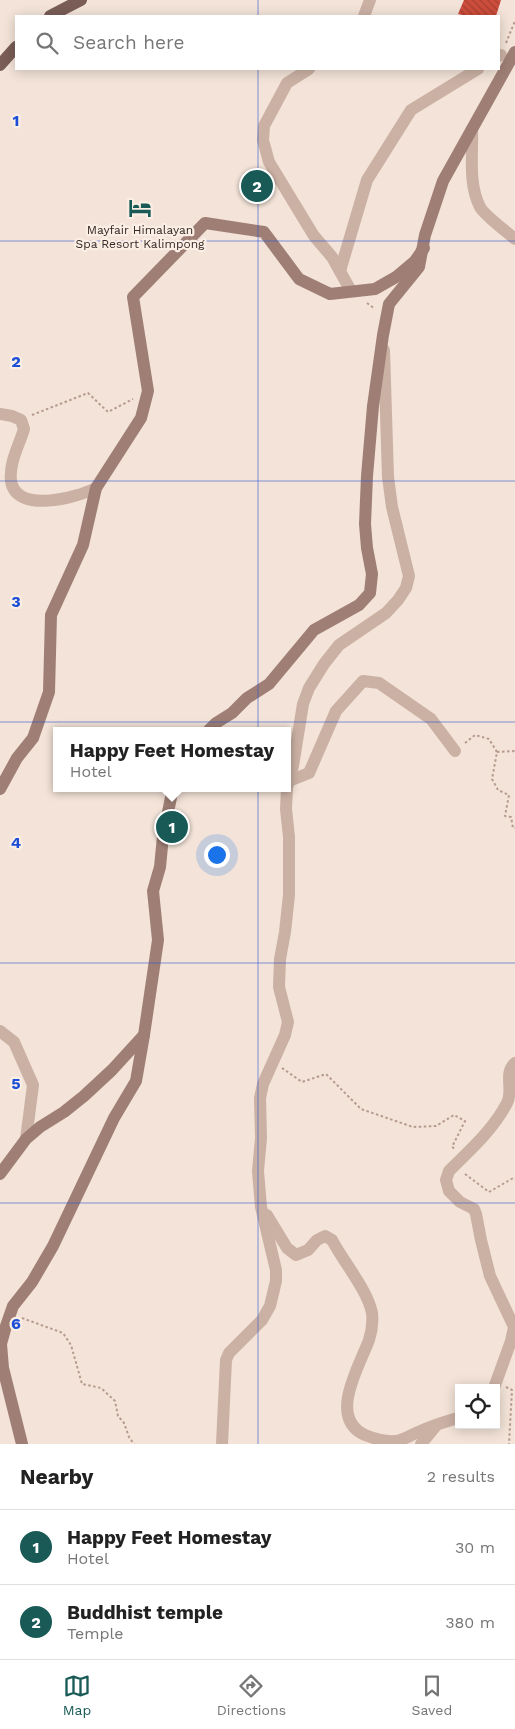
<!DOCTYPE html>
<html lang="en">
<head>
<meta charset="utf-8">
<style>
	:root { --surface:#fff; --page:#f6f6f6; --text:#222; --muted:#767676; --line:#e0e0e0; --accent:#195a56 }
	body { margin:0; font-family:"Work Sans",sans-serif; background:var(--page); color:var(--text) }
	.controls { position:absolute; right:15px; bottom:15px; display:grid; overflow:hidden; border-radius:0px; box-shadow:0 2px 12px #0003 }
	.controls button { width:45px; height:45px; display:grid; place-items:center; padding:0; border:0; border-bottom:1px solid var(--line); background:var(--surface); color:var(--text); font:25px sans-serif }
	.you { position:absolute; left:216px; top:854px; width:18px; height:18px; margin:-12px; border:4px solid #fff; border-radius:50%; background:#1a73e8; box-shadow:0 0 0 8px #1a73e833 }
	.badge { display:grid; place-items:center; width:32px; height:32px; border-radius:50%; background:var(--accent); color:#fff; font-size:16px; font-weight:700 }
	.pin { position:absolute; translate:-50% -50%; border:2px solid #fff; box-shadow:0 1px 5px #0006 }
	.popup { position:absolute; left:53px; top:727px; width:238px; height:65px; box-sizing:border-box; display:grid; place-content:center; border-radius:0px; background:var(--surface); filter:drop-shadow(0 1px 4px #0005); font-size:16px; white-space:nowrap; color:var(--muted) }
	.popup b { font-size:19px; color:var(--text) }
	.popup::after { content:''; position:absolute; left:50%; top:100%; margin-left:-10px; border:10px solid transparent; border-top-color:var(--surface) }
	.list { margin:0; padding:0; list-style:none }
	h2 { display:flex; justify-content:space-between; align-items:center; height:65px; margin:0; padding:0 20px; font-size:21px }
	h2 small { font-size:16px; font-weight:400; color:var(--muted) }
	.list li { display:grid; grid-template-columns:32px 1fr auto; gap:15px; align-items:center; box-sizing:border-box; height:75px; padding:0 20px; border-top:1px solid var(--line) }
	.list b { display:block; font-size:19px; white-space:nowrap }
	.list p { margin:0; font-size:16px; white-space:nowrap; color:var(--muted) }
	.list em { font-size:16px; font-style:normal; color:var(--muted) }
	.icon { flex:none; width:28px; height:28px; fill:none; stroke:currentColor; stroke-width:2; stroke-linecap:round; stroke-linejoin:round }
	.map { position:relative; flex:none; width:515px; height:1444px; overflow:hidden }
	.search { position:absolute; background:var(--surface); box-shadow:0 2px 12px #0003; left:15px; right:15px; top:15px; height:55px; display:flex; align-items:center; gap:12px; box-sizing:border-box; padding:0 18px; border-radius:0px; color:var(--muted); font-size:19px }
	.sheet { height:215px; background:var(--surface) }
	nav { display:flex; justify-content:space-around; align-items:center; box-sizing:border-box; height:70px; border-top:1px solid var(--line); background:var(--surface); font-size:14px; color:var(--muted) }
	nav a { display:grid; justify-items:center; gap:2px }
	nav .on { color:var(--accent) }
	.map>svg:first-child { display:block }
	.building { fill:url(#building-back-hatch) }
	.lines { fill:none; stroke-linecap:round; stroke-linejoin:round }
	.path { stroke:#b79a8e; stroke-width:2; stroke-dasharray:2.5 2.5; stroke-linecap:butt }
	.street { stroke:#cbb1a4; stroke-width:12 }
	.secondary { stroke:#9f7f75; stroke-width:12 }
	.primary { stroke:#795d56; stroke-width:12 }
	.grid { fill:none; stroke:#1d4ed8; stroke-width:1; stroke-opacity:0.55 }
	.labels { text-anchor:middle; dominant-baseline:central; stroke-width:4.5; stroke-linejoin:round; paint-order:stroke }
	.poi-label { font-size:12px; fill:#362926; stroke:#faeee5 }
	.grid-label { font-size:16px; text-anchor:middle; font-weight:bold; fill:#1d4ed8; stroke:#faeee5; stroke-width:4.5; stroke-linejoin:round; paint-order:stroke }
</style>
</head>
<body>
<div class="map">
<svg width="515" height="1444" viewBox="0 0 515 1444">
	<defs>
		<pattern id="building-back-hatch" width="6" height="6" patternUnits="userSpaceOnUse" patternTransform="scale(1.25)"><rect width="6" height="6" fill="#cd4d3c"/><path d="M-1 5l2 2M0 0l6 6M5-1l2 2" fill="none" stroke="#a74032"/></pattern>
	</defs>
	<rect width="100%" height="100%" fill="#f3e3d8"/>
	<!-- building -->
	<path class="building" d="M464,0H501L496,16H466L458,14Z"/>
	<g class="lines">
		<!-- path -->
		<g class="path">
			<path d="M506,43L515,21"/>
			<path d="M367,303L375,309"/>
			<path d="M32,415L88,393L108,412L133,399"/>
			<path d="M465,743L475,735L489,739L497,752L492,779L498,790L509,795L505,816L511,817L513,828H515"/>
			<path d="M497,752L515,751"/>
			<path d="M282,1068L302,1082L326,1074L361,1109L413,1127L436,1126L454,1115L465,1121L452,1147L455,1149"/>
			<path d="M465,1174L489,1192L515,1177"/>
			<path d="M22,1318L63,1333L71,1345L82,1384L101,1388L115,1401L118,1416L124,1423L129,1437L134,1444"/>
			<path d="M506,1387L512,1390L509,1444"/>
		</g>
		<!-- street -->
		<g class="street">
			<path d="M364,16L370,0"/>
			<path d="M499,56L501,55"/>
			<path d="M309,69L287,83L264,126L263,140L269,162L314,236L332,257L351,291"/>
			<path d="M472,129C473,154 468,184 480,207C484,215 507,232 515,239"/>
			<path d="M340,271L367,180L411,110L478,69"/>
			<path d="M0,414L12,416L21,420L24,429C19,446 9,462 11,481C16,514 76,498 96,488"/>
			<path d="M289,781L309,773L336,711L363,681L379,683L431,719L455,751"/>
			<path d="M287,788L293,766L303,704L309,688L324,664L339,645L386,613L398,600L406,588L409,576L392,507L388,477L384,350"/>
			<path d="M0,1031L14,1042L33,1085L26,1139"/>
			<path d="M267,1215L287,1248L296,1255L308,1250L317,1240L325,1236L332,1240C343,1261 368,1291 372,1313C373,1322 372,1331 369,1340C360,1365 327,1418 365,1435C375,1439 384,1442 395,1441C402,1441 409,1436 416,1433C430,1427 444,1421 459,1418"/>
			<path d="M494,1388L511,1341L514,1327L490,1276L481,1240L476,1214L474,1209L460,1202L449,1191L446,1180L449,1171C470,1150 493,1130 507,1103C514,1090 503,1073 515,1063"/>
			<path d="M222,1444L226,1360L229,1353L262,1320L270,1306L276,1281V1270L261,1207L258,1171L261,1138L260,1098L263,1084L285,1035L288,1022L279,987L280,959L285,932L289,895V837L286,809L287,788"/>
			<path d="M421,1444L435,1427"/>
		</g>
		<!-- secondary -->
		<g class="secondary">
			<path d="M208,731L216,723L232,713L247,698L269,684L314,630L359,605L370,593L372,574L367,548L365,524L367,476L373,406L383,335L389,304L419,267L425,235L443,181L515,52"/>
			<path d="M0,789L17,758L33,738L49,692L51,615L83,545L96,488L141,418L148,391L133,297L205,223L264,232L299,279L330,294L375,289L396,277L415,261L424,248"/>
			<path d="M0,1174L26,1139L40,1127L64,1112L84,1096L112,1070L144,1035L158,940L153,891L160,867L163,836L173,788"/>
			<path d="M22,1444L3,1368L1,1344L6,1326L13,1306L32,1282L53,1246L114,1118L136,1081L144,1035"/>
		</g>
		<!-- primary -->
		<g class="primary">
			<path d="M50,16L81,0"/>
			<path d="M0,65L16,47"/>
		</g>
	</g>
	<!-- grid -->
	<path class="grid" d="M258,0V16M258,69V1444M0,241H515M0,481H515M0,722H515M0,963H515M0,1203H515"/>
	<!-- icons -->
	<defs>
		<symbol id="hotel-bare" viewBox="-9 -9 18 18"><path d="M-6-4.5h1.5V1H6V5H4.5V3h-9V5H-6ZM-4 0a1.8 1.8 0 1 1 3.6 0ZM.5 0V-2.5h3Q6-2.5 6 0Z" fill="#195a56" stroke="#faeee5" stroke-width="2.5" paint-order="stroke"/></symbol>
	</defs>
	<g fill-rule="evenodd">
		<use href="#hotel-bare" x="124" y="192" width="32" height="32"/>
	</g>
	<g class="labels">
		<!-- poi labels -->
		<g class="poi-label">
			<text x="140" y="230">Mayfair Himalayan<tspan x="140" dy="14">Spa Resort Kalimpong</tspan></text>
		</g>
	</g>
	<g class="grid-label">
		<text x="16" y="126">1</text>
		<text x="16" y="367">2</text>
		<text x="16" y="607">3</text>
		<text x="16" y="848">4</text>
		<text x="16" y="1089">5</text>
		<text x="16" y="1329">6</text>
	</g>
</svg>
<div class="controls">
<button><svg class="icon" aria-label="locate" viewBox="0 0 24 24"><circle cx="12" cy="12" r="6"/><path d="M12 2v4M12 18v4M2 12h4M18 12h4"/></svg></button>
</div>
<div class="you"></div>
<div class="pin badge" style="left:172px;top:827px">1</div>
<div class="popup"><b>Happy Feet Homestay</b>Hotel</div>
<div class="pin badge" style="left:257px;top:186px">2</div>
<div class="search"><svg class="icon" aria-label="search" viewBox="0 0 24 24"><circle cx="10" cy="10" r="6"/><path d="M15 15l6 6"/></svg>Search here</div>
</div>
<section class="sheet">
<h2>Nearby<small>2 results</small></h2>
<ul class="list">
<li><span class="badge">1</span><div><b>Happy Feet Homestay</b><p>Hotel</p></div><em>30 m</em></li>
<li><span class="badge">2</span><div><b>Buddhist temple</b><p>Temple</p></div><em>380 m</em></li>
</ul>
</section>
<nav>
<a class="on"><svg class="icon" aria-label="map" viewBox="0 0 24 24"><path d="M3 6l6-2 6 2 6-2v14l-6 2-6-2-6 2zM9 4v14M15 6v14"/></svg>Map</a>
<a><svg class="icon" aria-label="directions" viewBox="0 0 24 24"><path d="M12 3l9 9-9 9-9-9zM9 14v-3h6M13 9l2 2-2 2"/></svg>Directions</a>
<a><svg class="icon" aria-label="saved" viewBox="0 0 24 24"><path d="M7 4h10v16l-5-4-5 4z"/></svg>Saved</a>
</nav>
</body>
</html>
